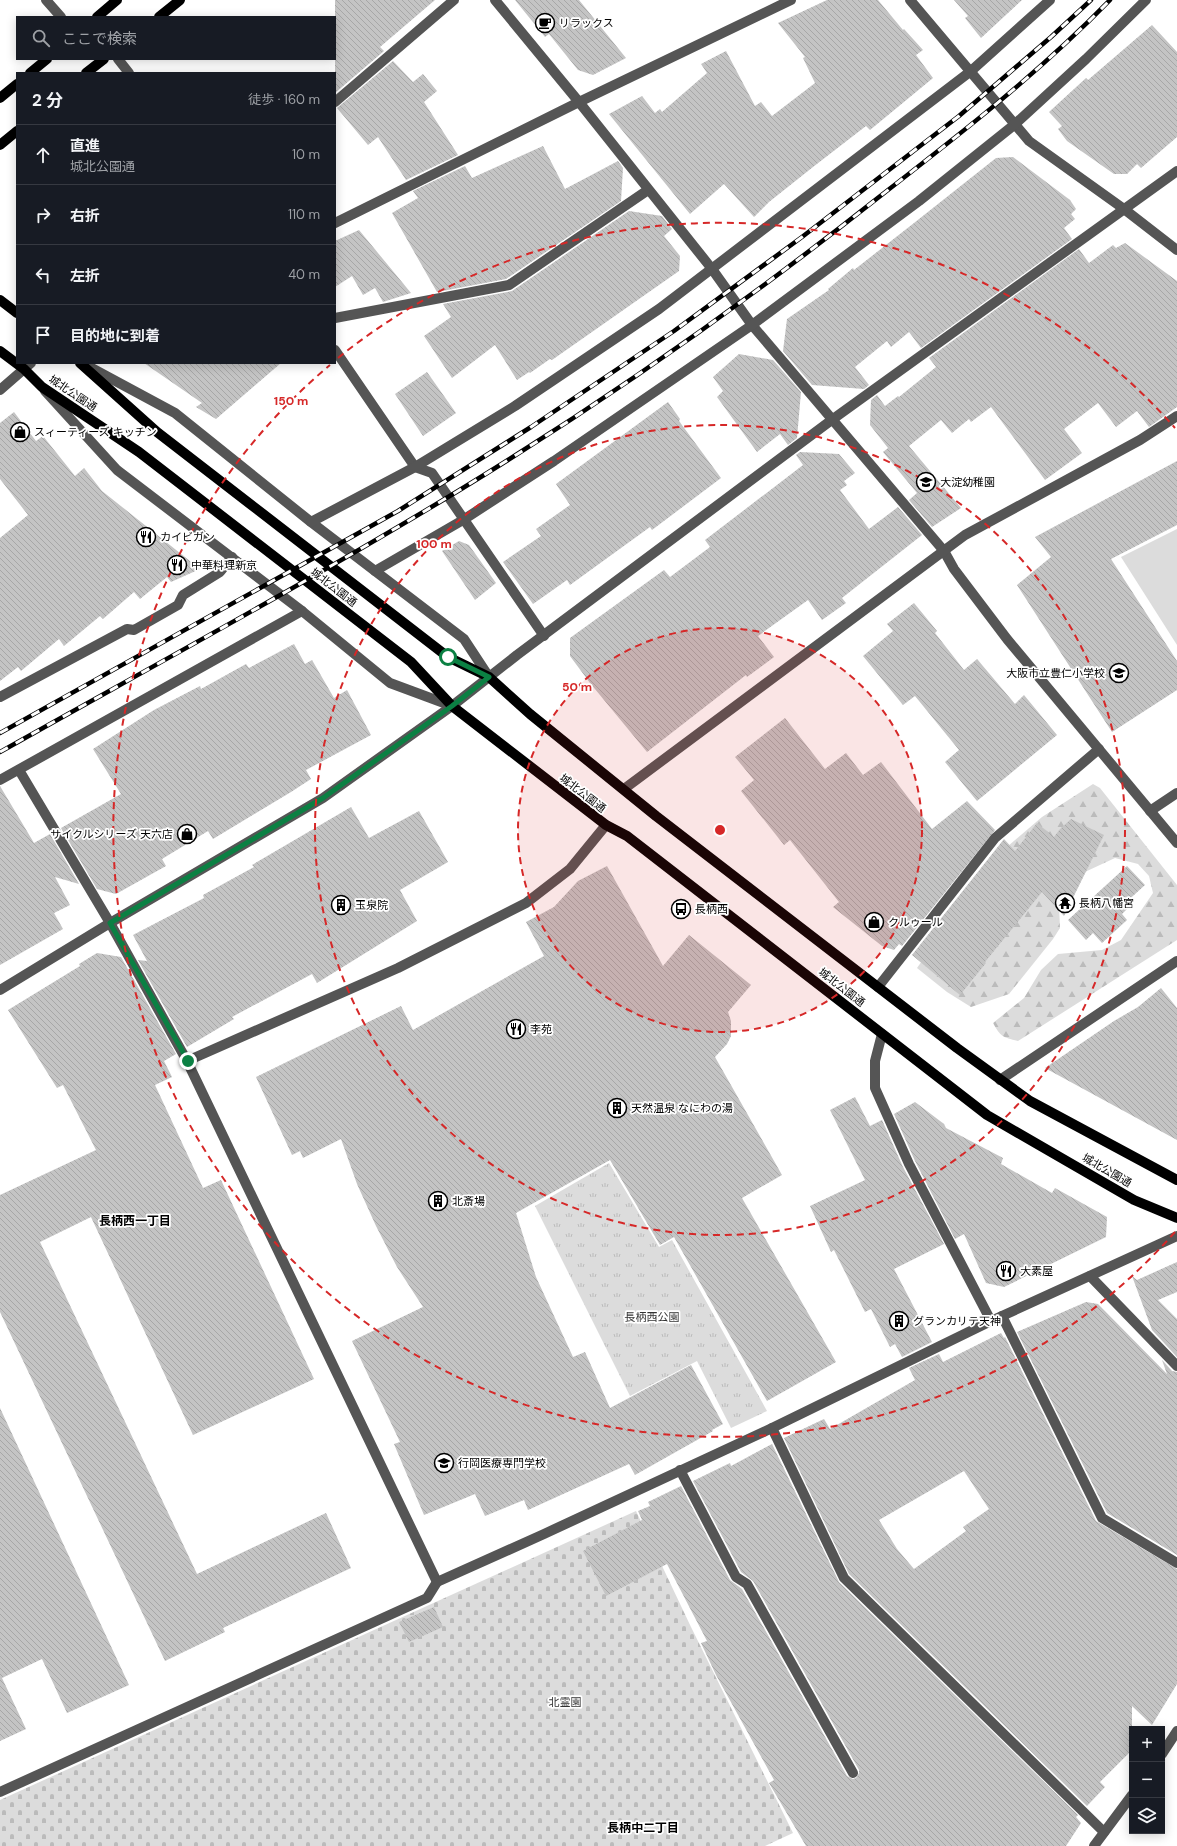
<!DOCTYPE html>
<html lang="ja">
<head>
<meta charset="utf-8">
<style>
	:root { --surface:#171b24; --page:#242831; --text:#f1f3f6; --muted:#9ea1a6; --line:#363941 }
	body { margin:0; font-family:"DM Sans","Noto Sans JP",sans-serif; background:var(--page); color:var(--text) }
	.controls { position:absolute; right:12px; bottom:12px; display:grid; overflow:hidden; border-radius:0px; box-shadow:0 2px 10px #0003 }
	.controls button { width:36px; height:36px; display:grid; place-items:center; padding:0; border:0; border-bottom:1px solid var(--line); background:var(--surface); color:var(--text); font:20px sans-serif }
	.stop { position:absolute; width:12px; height:12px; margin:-9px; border:3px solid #0b8043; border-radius:50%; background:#fff }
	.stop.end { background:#0b8043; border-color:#fff; box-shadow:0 1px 4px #0008 }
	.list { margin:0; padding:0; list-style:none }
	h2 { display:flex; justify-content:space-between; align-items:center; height:52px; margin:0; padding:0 16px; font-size:17px }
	h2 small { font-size:13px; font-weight:400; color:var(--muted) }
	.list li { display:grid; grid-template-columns:26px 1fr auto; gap:12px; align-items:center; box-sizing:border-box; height:60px; padding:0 16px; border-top:1px solid var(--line) }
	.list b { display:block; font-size:15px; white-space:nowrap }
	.list p { margin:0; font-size:13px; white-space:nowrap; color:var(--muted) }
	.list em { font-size:13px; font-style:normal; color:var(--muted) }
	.icon { flex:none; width:22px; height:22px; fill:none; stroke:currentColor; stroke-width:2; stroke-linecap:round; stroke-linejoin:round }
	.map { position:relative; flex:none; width:1177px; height:1846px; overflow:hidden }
	.search { position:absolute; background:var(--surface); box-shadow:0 2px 10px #0003; left:16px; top:16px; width:320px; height:44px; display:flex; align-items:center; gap:10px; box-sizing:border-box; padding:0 14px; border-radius:0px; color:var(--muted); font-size:15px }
	.panel { position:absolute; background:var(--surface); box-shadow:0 2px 10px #0003; left:16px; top:72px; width:320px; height:292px; border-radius:0px }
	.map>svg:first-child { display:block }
	.grass { fill:#dcdcdc }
	.forest { fill:url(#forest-firs) }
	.cemetery { fill:url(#cemetery-stones) }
	.park { fill:url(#park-tufts) }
	.building { fill:url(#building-back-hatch); fill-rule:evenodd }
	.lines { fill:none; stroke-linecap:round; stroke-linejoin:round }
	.minor { stroke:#555; stroke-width:10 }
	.major { stroke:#000; stroke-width:10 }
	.rail-casing { stroke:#000; stroke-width:4.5 }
	.rail { stroke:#fff; stroke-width:3; stroke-dasharray:9; stroke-linecap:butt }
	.route { stroke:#0b8043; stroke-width:5 }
	.ring { fill:none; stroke:#d62828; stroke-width:2; stroke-dasharray:7 5 }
	.labels { text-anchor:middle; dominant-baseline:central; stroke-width:3.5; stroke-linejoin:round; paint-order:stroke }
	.poi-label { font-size:11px; fill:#000; stroke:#fff; text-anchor:start }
	.street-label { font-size:11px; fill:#000; stroke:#fff }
	.park-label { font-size:11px; fill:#333; stroke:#fff }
	.neighbourhood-label { font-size:12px; font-weight:bold; fill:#000; stroke:#fff }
	.centre { fill:#d62828; stroke:#fff; stroke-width:2 }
	.ring-label { font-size:12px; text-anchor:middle; font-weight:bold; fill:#d62828; stroke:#fff; stroke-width:3.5; stroke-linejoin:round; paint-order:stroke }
</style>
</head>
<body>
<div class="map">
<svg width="1177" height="1846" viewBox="0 0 1177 1846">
	<defs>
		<pattern id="forest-firs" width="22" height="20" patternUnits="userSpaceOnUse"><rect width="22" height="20" fill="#dcdcdc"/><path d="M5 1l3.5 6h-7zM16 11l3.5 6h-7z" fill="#bbb"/></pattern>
		<pattern id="cemetery-stones" width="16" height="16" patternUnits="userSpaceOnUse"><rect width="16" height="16" fill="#dcdcdc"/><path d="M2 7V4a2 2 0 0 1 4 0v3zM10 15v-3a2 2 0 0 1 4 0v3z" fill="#bbb"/></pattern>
		<pattern id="park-tufts" width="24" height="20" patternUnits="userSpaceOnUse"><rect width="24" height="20" fill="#dcdcdc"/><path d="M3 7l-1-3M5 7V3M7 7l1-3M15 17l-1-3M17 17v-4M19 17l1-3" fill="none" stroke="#bbb"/></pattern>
		<pattern id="building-back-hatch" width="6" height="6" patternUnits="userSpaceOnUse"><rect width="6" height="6" fill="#c4c4c4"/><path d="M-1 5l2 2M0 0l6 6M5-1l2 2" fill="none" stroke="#a7a7a7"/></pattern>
	</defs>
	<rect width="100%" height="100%" fill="#fff"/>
	<!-- grass -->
	<path class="grass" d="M1177,529V645L1121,557Z"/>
	<!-- forest -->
	<path class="forest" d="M1093,784L1100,788L1177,885V940L1018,1041C1002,1037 1001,1037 993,1023L1024,998L1041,970L1058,954L1102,950L1121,940L1153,893L1149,876L1138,864L1115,858L1087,871L1066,889L1059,906L1060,928L1053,939L1009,994L971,1007L947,992L917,968L994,858L1042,817Z"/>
	<!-- cemetery -->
	<path class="cemetery" d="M636,1511L691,1627L793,1833L765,1846H0V1800Z"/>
	<!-- park -->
	<path class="park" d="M609,1163L659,1247L672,1240L767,1411L731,1428L697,1361L630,1396L535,1206Z"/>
	<!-- building -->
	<g class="building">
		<path d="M335,0H435L380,47L384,51L335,93Z"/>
		<path d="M515,0H579L626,58L593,75L578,70L549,34L545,37Z"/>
		<path d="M827,0H878L903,30L904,29L923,50L916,55L933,78L870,130L866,126L813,167L769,202L754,217L724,184L690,214L609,114L642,96L655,113L660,109L662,112L707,73L701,64L726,51L755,106L761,102L772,116L815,83L803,58L805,57L778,23Z"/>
		<path d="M954,0H1022L981,38L965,18L968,16Z"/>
		<path d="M1152,25L1177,52V137L1141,168L1137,164L1127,174H1114L1067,141L1058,129L1062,126L1049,112L1086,78L1088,80Z"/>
		<path d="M393,61L413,82L423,74L437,91L424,102L458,155L406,180L378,137L368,145L337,108Z"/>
		<path d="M543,146L565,189L618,161L623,168L621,201L506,279L437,292L392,213L418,198L413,191L465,166L472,178Z"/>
		<path d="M1013,157L1070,200L1076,209L1071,214L1075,219L1064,228L1072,239L921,348L909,332L891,347L887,341L855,367L869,385L864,389L812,385L783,351L787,319L829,290L828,289L853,268L854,270L914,223L996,158Z"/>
		<path d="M629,211L662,216L672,229L664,236L680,256L679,271L552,360L550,359L530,373L529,372L517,380L495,345L452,378L424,336L451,317L443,304L512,291Z"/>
		<path d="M359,230L411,293L383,302L375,288L363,295L352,276L335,287V241Z"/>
		<path d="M1125,243L1177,281V407L1149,427L1137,411L1116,427L1098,403L1064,429L1082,453L1045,480L991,407L971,422L969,419L952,433L941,420L909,446L961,508L932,527L909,500L917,493L883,452L888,448L870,425L871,400L877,395L885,406L898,396L899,397L936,367L929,358L1079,249L1089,263L1113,245L1116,248Z"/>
		<path d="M739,354L773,360L801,392L797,438L788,445L780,434L757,452L717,397L723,391L713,377Z"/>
		<path d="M144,363H281L216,419L196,407L202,403Z"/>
		<path d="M427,372L456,413L423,436L395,394Z"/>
		<path d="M668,402L680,419L679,421L721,478L652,530L650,527L570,585L567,580L533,604L503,562L541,536L536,529L570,505L556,484Z"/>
		<path d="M14,412L36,441L43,436L75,476L84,468L102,491L200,569L171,582L167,577L140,599L134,592L103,619L100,616L64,646L59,639L21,671L18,667L0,681V538L28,515L0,479V423Z"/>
		<path d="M800,452L839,454L855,473L844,481L847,485L840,490L869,529L898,507L922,535L842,598L846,603L822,620L808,600L758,636L774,657L747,677L746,675L647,752L590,683L570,656V638L664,570L670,577L710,547L705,540L803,465L796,455Z"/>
		<path d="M1177,461V525L1111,559L1177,661V690L1112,732L1017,585L1051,557L1035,537Z"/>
		<path d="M459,541L469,545L496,583L475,600L442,551Z"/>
		<path d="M914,603L937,631L935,633L964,670L977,659L1015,704L1024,695L1057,735L977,801L945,762L959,750L915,696L903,705L863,656L893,631L887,624Z"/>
		<path d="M294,644L305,664L312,660L334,698L347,690L371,735L306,770L311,779L291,792L213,839L208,831L162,859L166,866L116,894L97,889L61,828L121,794L93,749L154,710L200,686L201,689L246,664L249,668Z"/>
		<path d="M785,718L825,769L846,753L863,775L881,762L932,829L967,801L995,830L902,946L899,944L894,950L882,946L833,907L839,902L790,840L784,845L741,791L754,780L735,757Z"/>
		<path d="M0,786L34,843L50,834L79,884L55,877L70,905L54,913L63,929L0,965Z"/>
		<path d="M351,807L369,838L419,811L448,862L400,890L417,921L317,983L312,974L232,1017L234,1019L187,1047L138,960L147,961L133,935L204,898L203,895L254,867L252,865Z"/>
		<path d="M1071,819L1104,835L1064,916L1042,892L985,962L986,963L960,995L912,955L1004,839L1015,851L1037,823L1054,837L1060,829Z"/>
		<path d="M607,866L663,966L689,935L751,985L728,1012L731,1021V1036L727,1044L715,1057L782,1175L742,1198L836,1362L767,1401L674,1237L660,1245L610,1160L516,1213L536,1277L573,1357L585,1352L610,1408L691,1365L723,1424L712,1430L713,1431L635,1475L629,1464L528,1510L524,1500L485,1516L475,1494L424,1515L394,1444L400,1442L352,1341L423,1307L397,1267L376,1226L357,1184L341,1139L303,1158L300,1151L292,1155L256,1077L401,1006L413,1030L544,956L526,922L554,907L578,881Z"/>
		<path d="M1127,866L1145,885L1123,905L1127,909L1122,914L1127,920L1102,943L1093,933L1086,940L1068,920Z"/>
		<path d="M97,953L121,957L176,1054L164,1061L172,1077L155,1085L203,1188L221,1180L314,1379L193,1435L91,1217L40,1242L197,1574L326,1513L351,1568L223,1628L225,1632L165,1661L0,1312V1195L96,1150L63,1085L57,1088L8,1010L80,966L79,964Z"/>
		<path d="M1161,988L1177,1008V1140L1045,1068L1114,1021L1138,1007Z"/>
		<path d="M855,1097L870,1126L882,1120L903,1167L944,1244L894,1269L932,1342L902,1357L895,1344L890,1347L871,1309L865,1312L834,1250L831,1252L810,1206L865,1180L830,1110Z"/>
		<path d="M915,1102L944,1124L946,1128L1003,1158L1001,1164L1052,1193L1055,1188L1107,1217L1106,1237L1004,1287L986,1283L964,1234L955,1239L915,1161L894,1114Z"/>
		<path d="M1177,1262V1292L1158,1300L1177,1319V1357L1152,1330L1132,1276L1137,1280Z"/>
		<path d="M1086,1302L1098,1304L1167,1374L1162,1360L1172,1371L1177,1372V1555L1107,1513L1017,1332Z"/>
		<path d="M1001,1333L1004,1338L1005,1337L1096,1521L1177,1569V1684L1152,1725L1132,1706V1750L1100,1782L1105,1787L1087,1806L849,1574L784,1438L824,1419L830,1429L915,1380L909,1368L939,1354L943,1362ZM964,1471L989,1509L963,1527L966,1531L914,1569L897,1549L879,1520Z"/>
		<path d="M0,1408L129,1685L67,1713L42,1659L2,1678L26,1729L0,1741Z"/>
		<path d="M772,1444L839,1582L1078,1815L1076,1817L1081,1823L1066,1846H806L769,1783L774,1780L716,1675L701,1643L707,1641L667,1564L606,1596L583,1551L642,1520L638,1511L650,1506L648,1502L681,1486L730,1580L742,1589L847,1776L853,1779L856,1778L859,1773V1770L753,1581L741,1572L693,1481L730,1463L731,1466Z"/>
		<path d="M434,1607L443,1627L409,1642L399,1622Z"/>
	</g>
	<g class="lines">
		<!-- minor -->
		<g class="minor">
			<path d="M46,0L61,17"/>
			<path d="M495,0L579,102L712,269L752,325L944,551L954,569L1007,639L1177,843"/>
			<path d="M910,0L1029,141L1124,209L1177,250"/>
			<path d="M118,59L129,73"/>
			<path d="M335,102L454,0"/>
			<path d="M335,223L579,102L791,0"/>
			<path d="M335,318L509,285L648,190"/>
			<path d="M335,350L415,467L432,473L544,636"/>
			<path d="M84,364L175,413L311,522L464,639L489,677"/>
			<path d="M0,390L31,363"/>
			<path d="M45,391L117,470L302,611L390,683L452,706"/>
			<path d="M311,522L415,467L515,406L659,309L971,71L1050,0"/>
			<path d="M375,571L463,520L554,461L752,325L919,201L1014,125L1086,59L1146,0"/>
			<path d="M0,697L127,629L134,630L178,605L183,595L220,572L232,557"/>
			<path d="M19,770L110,923L187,1061L437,1582"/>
			<path d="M0,780L302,611"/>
			<path d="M624,789L965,535L1140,440L1177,416"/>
			<path d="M1150,811L1177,793"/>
			<path d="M878,987L995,838L1099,749"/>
			<path d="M0,990L110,923L323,798L452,706L517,655L833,419L1177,171"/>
			<path d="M882,1034L875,1061V1088L909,1164L991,1321"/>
			<path d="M187,1061L398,968L526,903L570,869L606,825"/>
			<path d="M1000,1080L1177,961"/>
			<path d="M1090,1276L1177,1366"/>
			<path d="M1002,1316L1102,1518L1177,1563"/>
			<path d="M772,1428L844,1578L1104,1832"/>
			<path d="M680,1470L736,1577L747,1584L853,1773"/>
			<path d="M1162,1754L1177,1731"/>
			<path d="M0,1792L427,1598L437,1582L544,1534L772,1428L991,1321L1177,1236"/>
			<path d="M1094,1846L1132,1795"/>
		</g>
		<!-- major -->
		<g class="major">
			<path d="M97,17L117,0"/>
			<path d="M159,17L180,0"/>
			<path d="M30,73L47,59"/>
			<path d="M86,73L104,59"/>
			<path d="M0,98L17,84"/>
			<path d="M0,145L17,131"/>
			<path d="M0,300L17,313"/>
			<path d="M0,351L24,369L42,387L139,452L411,662L452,706L606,825L627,836L987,1115L1134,1200L1177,1218"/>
			<path d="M80,363L157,432L448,657L489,677L530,714L656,816L957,1048L1030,1101L1177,1180"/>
		</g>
		<defs>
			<g id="rail">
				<path d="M0,733L398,511L531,427L674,331L802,237L959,116L1051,37L1091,0"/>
				<path d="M0,752C153,666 308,582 458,491C604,402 745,303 879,197C959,135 1039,73 1110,0"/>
			</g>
		</defs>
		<!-- rail casing -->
		<use href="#rail" class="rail-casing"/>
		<!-- rail -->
		<use href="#rail" class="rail"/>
	</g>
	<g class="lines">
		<!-- route -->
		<path class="route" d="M188,1061L110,923L323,798L452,706L489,677L448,657"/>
	</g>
	<!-- distance rings -->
	<circle cx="720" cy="830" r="202" fill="#d62828" fill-opacity=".12"/>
	<g class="ring">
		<circle cx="720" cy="830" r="202"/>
		<circle cx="720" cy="830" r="405"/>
		<path d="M1175 1232A607 607 0 1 1 330 365M338 358A607 607 0 0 1 1175 428"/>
	</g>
	<!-- icons -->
	<defs>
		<symbol id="cafe-ring" viewBox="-11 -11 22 22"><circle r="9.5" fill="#fff" stroke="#000" stroke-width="1.5"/><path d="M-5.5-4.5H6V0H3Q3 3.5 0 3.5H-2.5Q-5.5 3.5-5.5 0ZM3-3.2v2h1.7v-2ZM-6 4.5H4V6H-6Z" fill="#000"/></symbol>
		<symbol id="shop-ring" viewBox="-11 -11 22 22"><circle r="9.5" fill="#fff" stroke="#000" stroke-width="1.5"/><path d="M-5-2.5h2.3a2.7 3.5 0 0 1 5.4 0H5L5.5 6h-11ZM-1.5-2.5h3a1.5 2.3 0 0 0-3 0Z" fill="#000"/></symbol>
		<symbol id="school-ring" viewBox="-11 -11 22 22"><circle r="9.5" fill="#fff" stroke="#000" stroke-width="1.5"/><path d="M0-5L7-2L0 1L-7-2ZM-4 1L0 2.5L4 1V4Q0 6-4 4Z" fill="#000"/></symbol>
		<symbol id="restaurant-ring" viewBox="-11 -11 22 22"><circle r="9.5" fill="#fff" stroke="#000" stroke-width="1.5"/><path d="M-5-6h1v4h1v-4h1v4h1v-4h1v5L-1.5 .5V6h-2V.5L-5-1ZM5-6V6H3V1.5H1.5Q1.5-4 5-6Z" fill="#000"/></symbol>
		<symbol id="temple-ring" viewBox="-11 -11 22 22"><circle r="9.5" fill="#fff" stroke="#000" stroke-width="1.5"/><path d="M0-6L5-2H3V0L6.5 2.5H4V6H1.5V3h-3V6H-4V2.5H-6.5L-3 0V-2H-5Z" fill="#000"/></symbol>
		<symbol id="building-ring" viewBox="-11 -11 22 22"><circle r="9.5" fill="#fff" stroke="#000" stroke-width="1.5"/><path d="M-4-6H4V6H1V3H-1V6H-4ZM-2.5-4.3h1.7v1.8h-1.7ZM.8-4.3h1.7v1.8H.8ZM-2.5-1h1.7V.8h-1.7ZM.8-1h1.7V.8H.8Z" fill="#000"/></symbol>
		<symbol id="bus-ring" viewBox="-11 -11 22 22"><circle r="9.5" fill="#fff" stroke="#000" stroke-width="1.5"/><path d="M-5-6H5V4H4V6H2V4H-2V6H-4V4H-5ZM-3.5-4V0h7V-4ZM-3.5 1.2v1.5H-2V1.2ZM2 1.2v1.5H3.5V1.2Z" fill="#000"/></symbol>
		<symbol id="university-ring" viewBox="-11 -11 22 22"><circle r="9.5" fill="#fff" stroke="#000" stroke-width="1.5"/><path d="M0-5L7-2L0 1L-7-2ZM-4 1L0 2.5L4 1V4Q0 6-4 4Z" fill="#000"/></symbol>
	</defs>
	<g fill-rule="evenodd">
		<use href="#cafe-ring" x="534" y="12" width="22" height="22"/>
		<use href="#shop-ring" x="9" y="421" width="22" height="22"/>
		<use href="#school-ring" x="915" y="471" width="22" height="22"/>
		<use href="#restaurant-ring" x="135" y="526" width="22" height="22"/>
		<use href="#restaurant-ring" x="166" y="554" width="22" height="22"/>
		<use href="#school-ring" x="1108" y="662" width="22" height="22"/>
		<use href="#shop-ring" x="176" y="823" width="22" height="22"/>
		<use href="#temple-ring" x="1054" y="892" width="22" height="22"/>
		<use href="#building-ring" x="330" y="894" width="22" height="22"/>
		<use href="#bus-ring" x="670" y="898" width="22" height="22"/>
		<use href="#shop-ring" x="863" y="911" width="22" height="22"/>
		<use href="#restaurant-ring" x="505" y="1018" width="22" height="22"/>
		<use href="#building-ring" x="606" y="1097" width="22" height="22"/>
		<use href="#building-ring" x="427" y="1190" width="22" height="22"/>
		<use href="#restaurant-ring" x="995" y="1260" width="22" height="22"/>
		<use href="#building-ring" x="888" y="1310" width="22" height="22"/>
		<use href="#university-ring" x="433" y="1452" width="22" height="22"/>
	</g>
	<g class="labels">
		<!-- poi labels -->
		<g class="poi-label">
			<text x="559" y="23">リラックス</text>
			<text x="34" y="432">スィーティーズ キッチン</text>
			<text x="940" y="482">大淀幼稚園</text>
			<text x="160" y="537">カイビガン</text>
			<text x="191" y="565">中華料理新京</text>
			<text x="1105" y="673" text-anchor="end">大阪市立豊仁小学校</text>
			<text x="173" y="834" text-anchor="end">サイクルシリーズ 天六店</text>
			<text x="1079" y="903">長柄八幡宮</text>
			<text x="355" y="905">玉泉院</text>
			<text x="695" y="909">長柄西</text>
			<text x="888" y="922">クルゥール</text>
			<text x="530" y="1029">李苑</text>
			<text x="631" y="1108">天然温泉 なにわの湯</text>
			<text x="452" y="1201">北斎場</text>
			<text x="1020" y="1271">大素屋</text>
			<text x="913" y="1321">グランカリテ天神</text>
			<text x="458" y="1463">行岡医療専門学校</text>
		</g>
		<!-- street labels -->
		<g class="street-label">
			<text transform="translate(73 393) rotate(34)">城北公園通</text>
			<text transform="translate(334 587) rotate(38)">城北公園通</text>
			<text transform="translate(583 793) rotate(38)">城北公園通</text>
			<text transform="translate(842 987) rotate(38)">城北公園通</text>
			<text transform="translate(1107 1170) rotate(30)">城北公園通</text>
		</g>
		<!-- park labels -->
		<g class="park-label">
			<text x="652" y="1317">長柄西公園</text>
			<text x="565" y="1702">北霊園</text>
		</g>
		<!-- neighbourhood labels -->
		<g class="neighbourhood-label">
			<text x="135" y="1221">長柄西一丁目</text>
			<text x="643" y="1828">長柄中二丁目</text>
		</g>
	</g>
	<circle cx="720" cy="830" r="6" class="centre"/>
	<g class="ring-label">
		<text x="291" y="405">150 m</text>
		<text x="434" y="548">100 m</text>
		<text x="577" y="691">50 m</text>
	</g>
</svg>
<div class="controls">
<button>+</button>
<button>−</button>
<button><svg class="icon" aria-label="layers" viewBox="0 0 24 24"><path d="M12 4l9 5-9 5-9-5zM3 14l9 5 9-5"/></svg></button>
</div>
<div class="stop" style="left:448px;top:657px"></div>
<div class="stop end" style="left:188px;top:1061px"></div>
<div class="search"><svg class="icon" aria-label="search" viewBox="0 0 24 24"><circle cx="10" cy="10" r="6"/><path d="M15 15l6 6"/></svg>ここで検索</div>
<section class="panel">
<h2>2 分<small>徒歩 · 160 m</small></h2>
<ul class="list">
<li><svg class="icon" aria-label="ahead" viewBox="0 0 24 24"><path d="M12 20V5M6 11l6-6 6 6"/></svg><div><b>直進</b><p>城北公園通</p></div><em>10 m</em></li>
<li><svg class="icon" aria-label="right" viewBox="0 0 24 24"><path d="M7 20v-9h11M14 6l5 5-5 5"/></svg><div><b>右折</b></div><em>110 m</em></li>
<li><svg class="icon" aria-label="left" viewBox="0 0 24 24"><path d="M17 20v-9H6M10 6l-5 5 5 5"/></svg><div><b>左折</b></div><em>40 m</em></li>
<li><svg class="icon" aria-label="arrive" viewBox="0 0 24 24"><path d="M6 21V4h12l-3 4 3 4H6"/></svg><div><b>目的地に到着</b></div></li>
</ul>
</section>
</div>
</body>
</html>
